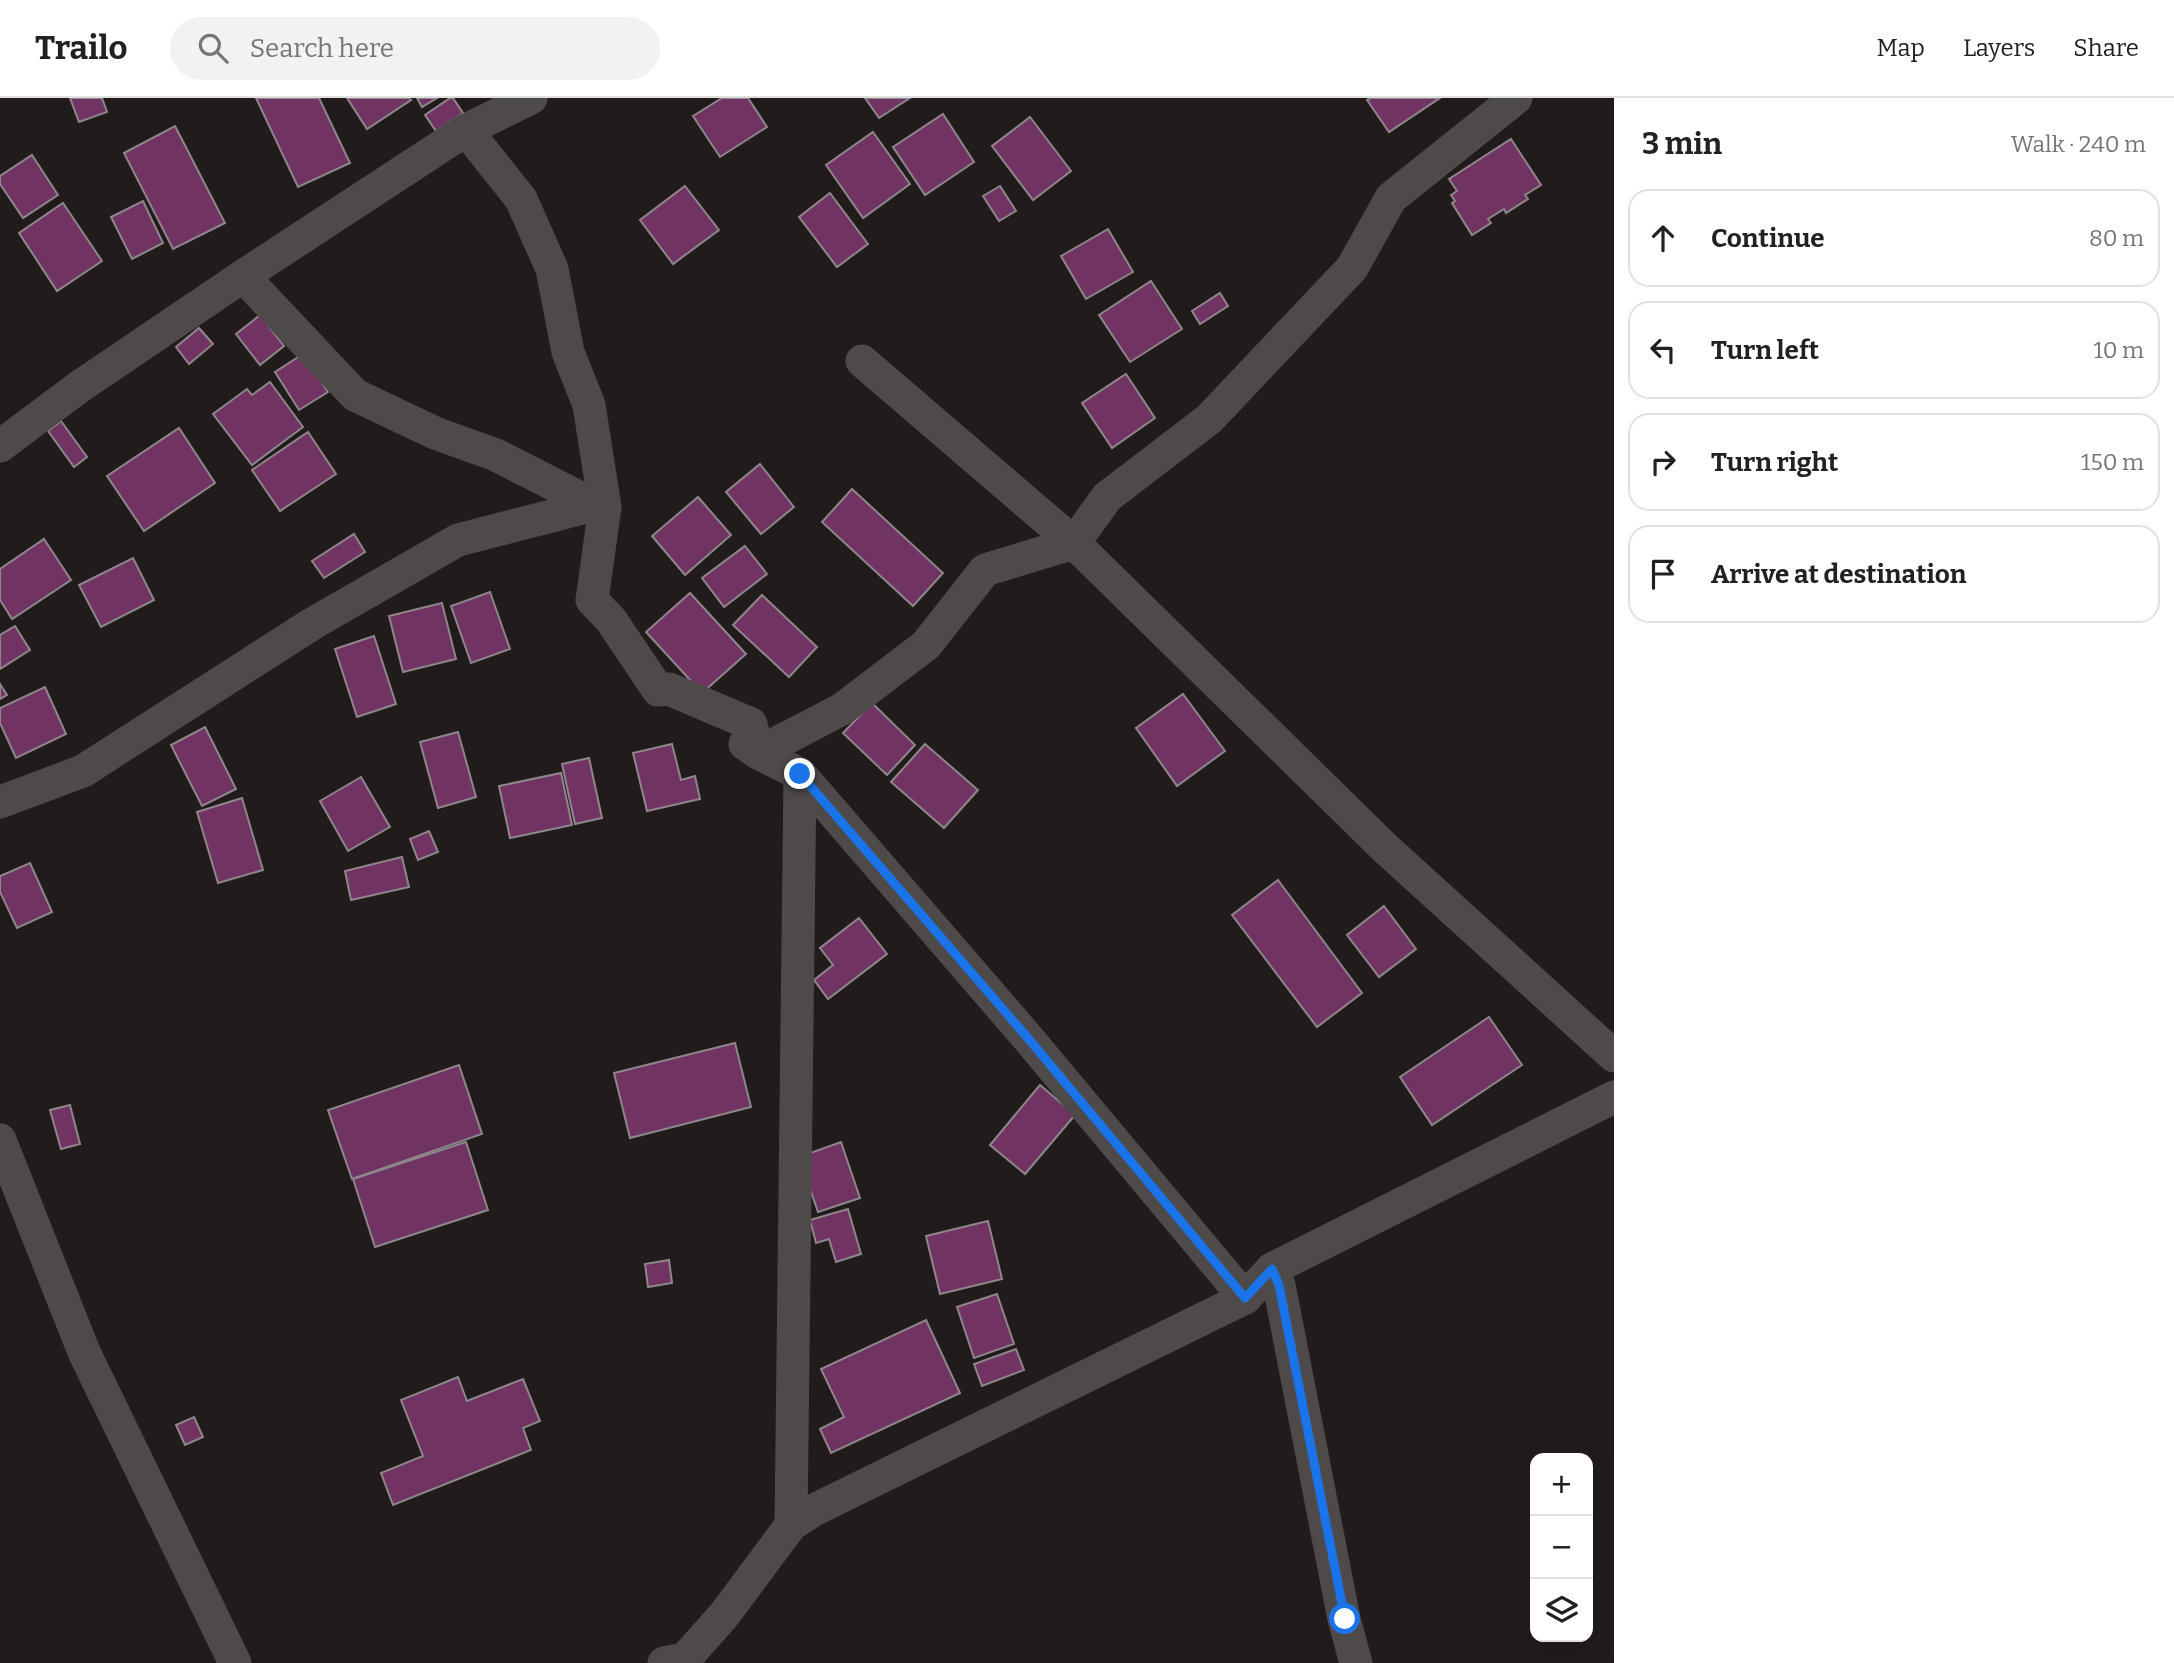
<!DOCTYPE html>
<html lang="en">
<head>
<meta charset="utf-8">
<style>
	:root { --surface:#fff; --page:#f2f2f2; --text:#202124; --muted:#757577; --line:#e0e0e0 }
	body { margin:0; font-family:Bitter,serif; background:var(--page); color:var(--text) }
	.controls { position:absolute; right:21px; bottom:21px; display:grid; overflow:hidden; border-radius:14px; box-shadow:0 7px 28px #0002 }
	.controls button { width:63px; height:63px; display:grid; place-items:center; padding:0; border:0; border-bottom:2px solid var(--line); background:var(--surface); color:var(--text); font:35px sans-serif }
	.stop { position:absolute; width:21px; height:21px; margin:-16px; border:5px solid #1a73e8; border-radius:50%; background:#fff }
	.stop.end { background:#1a73e8; border-color:#fff; box-shadow:0 2px 7px #0008 }
	.list { margin:0; padding:0; list-style:none }
	h2 { display:flex; justify-content:space-between; align-items:center; height:91px; margin:0; padding:0 28px; font-size:30px }
	h2 small { font-size:23px; font-weight:400; color:var(--muted) }
	.list li { display:grid; grid-template-columns:46px 1fr auto; gap:21px; align-items:center; box-sizing:border-box; height:98px; margin:0 14px 14px; padding:0 14px; border:2px solid var(--line); border-radius:21px }
	.list b { display:block; font-size:26px; white-space:nowrap }
	.list em { font-size:23px; font-style:normal; color:var(--muted) }
	.icon { flex:none; width:38px; height:38px; fill:none; stroke:currentColor; stroke-width:2; stroke-linecap:round; stroke-linejoin:round }
	.map { position:relative; flex:none; width:1614px; height:1565px; overflow:hidden }
	header { display:flex; align-items:center; gap:42px; box-sizing:border-box; height:98px; padding:0 35px; background:var(--surface); border-bottom:2px solid var(--line) }
	header strong { font-size:33px }
	nav { display:flex; gap:38px; margin-inline-start:auto; font-size:24px }
	.search { width:490px; height:63px; background:var(--page); display:flex; align-items:center; gap:18px; box-sizing:border-box; padding:0 24px; border-radius:38px; color:var(--muted); font-size:26px }
	main { display:flex }
	aside { flex:1; background:var(--surface) }
	.map>svg:first-child { display:block }
	.building { fill:#713462; stroke:#8d868b; stroke-width:2 }
	.lines { fill:none; stroke-linecap:round; stroke-linejoin:round }
	.minor { stroke:#4d4a49; stroke-width:33 }
	.route { stroke:#1a73e8; stroke-width:9 }
</style>
</head>
<body>
<header>
<strong>Trailo</strong>
<div class="search"><svg class="icon" aria-label="search" viewBox="0 0 24 24"><circle cx="10" cy="10" r="6"/><path d="M15 15l6 6"/></svg>Search here</div>
<nav><a>Map</a><a>Layers</a><a>Share</a></nav>
</header>
<main>
<div class="map">
<svg width="1614" height="1565" viewBox="0 0 1614 1565">
	<rect width="100%" height="100%" fill="#211b1c"/>
	<!-- building -->
	<g class="building">
		<path d="M70,0H102L107,14L79,24Z"/>
		<path d="M256,0H319L350,65L298,89Z"/>
		<path d="M347,0H409L411,2L367,31Z"/>
		<path d="M417,0H437L422,9Z"/>
		<path d="M450,0H453L463,15L436,33L425,17Z"/>
		<path d="M722,0H748L767,29L720,59L693,18Z"/>
		<path d="M865,0H910L879,20Z"/>
		<path d="M1371,0H1440L1389,34L1367,2Z"/>
		<path d="M943,16L974,64L925,97L893,49Z"/>
		<path d="M1030,19L1071,73L1033,102L992,48Z"/>
		<path d="M175,28L225,125L173,151L124,55Z"/>
		<path d="M873,34L910,86L863,120L826,67Z"/>
		<path d="M1511,41L1541,87L1525,97L1528,101L1506,115L1504,111L1488,121L1491,125L1472,137L1452,105L1455,103L1451,97L1457,93L1449,81Z"/>
		<path d="M32,57L58,97L23,120L0,86V78Z"/>
		<path d="M685,88L719,132L673,166L640,122Z"/>
		<path d="M1000,88L1016,113L999,123L983,98Z"/>
		<path d="M830,95L868,146L837,169L799,119Z"/>
		<path d="M143,103L163,145L132,161L111,119Z"/>
		<path d="M63,105L102,163L57,193L19,135Z"/>
		<path d="M1108,131L1133,174L1086,201L1061,158Z"/>
		<path d="M1151,183L1182,231L1130,264L1099,217Z"/>
		<path d="M1220,195L1228,208L1200,226L1192,213Z"/>
		<path d="M260,217L284,248L260,267L236,236Z"/>
		<path d="M199,230L213,246L189,266L176,249Z"/>
		<path d="M303,256L328,294L299,312L275,274Z"/>
		<path d="M1126,276L1155,320L1112,350L1082,305Z"/>
		<path d="M270,284L303,329L252,367L213,316L247,291L252,297Z"/>
		<path d="M61,323L87,359L74,369L48,333Z"/>
		<path d="M179,330L215,385L144,433L107,378Z"/>
		<path d="M308,334L336,376L280,413L252,372Z"/>
		<path d="M760,366L794,409L761,436L726,394Z"/>
		<path d="M852,391L943,475L913,508L822,424Z"/>
		<path d="M698,399L731,437L685,477L652,438Z"/>
		<path d="M354,436L365,454L324,480L312,463Z"/>
		<path d="M44,441L71,482L12,521L0,502V471Z"/>
		<path d="M745,448L767,476L724,509L702,480Z"/>
		<path d="M133,460L154,502L101,529L79,487Z"/>
		<path d="M490,494L510,551L471,565L451,508Z"/>
		<path d="M690,495L746,556L702,595L646,534Z"/>
		<path d="M762,497L817,549L789,579L733,527Z"/>
		<path d="M442,505L456,561L403,574L389,518Z"/>
		<path d="M15,528L30,552L0,571V537Z"/>
		<path d="M374,538L396,606L357,619L335,551Z"/>
		<path d="M0,586L7,597L0,601Z"/>
		<path d="M45,589L66,636L16,660L0,625V610Z"/>
		<path d="M1183,596L1225,653L1177,688L1136,630Z"/>
		<path d="M872,605L915,647L887,677L843,635Z"/>
		<path d="M205,629L236,691L202,708L171,647Z"/>
		<path d="M458,634L476,699L438,710L420,644Z"/>
		<path d="M672,646L681,682L695,678L700,701L647,713L633,655Z"/>
		<path d="M925,646L978,692L944,730L891,684Z"/>
		<path d="M589,660L602,720L575,726L562,666Z"/>
		<path d="M561,675L572,727L510,740L499,688Z"/>
		<path d="M361,679L390,729L348,753L320,703Z"/>
		<path d="M242,700L263,772L218,785L197,714Z"/>
		<path d="M429,733L438,754L418,762L410,741Z"/>
		<path d="M402,759L409,789L351,802L345,773Z"/>
		<path d="M30,765L52,814L17,830L0,794V778Z"/>
		<path d="M1278,782L1362,895L1317,929L1232,817Z"/>
		<path d="M1384,808L1416,851L1379,879L1347,837Z"/>
		<path d="M859,820L887,856L828,901L814,882L833,867L820,850Z"/>
		<path d="M1489,919L1522,967L1432,1027L1400,979Z"/>
		<path d="M735,945L751,1009L630,1040L614,975Z"/>
		<path d="M459,967L482,1036L352,1081L328,1012Z"/>
		<path d="M1040,987L1075,1017L1025,1076L990,1047Z"/>
		<path d="M70,1007L80,1046L61,1051L50,1012Z"/>
		<path d="M466,1044L488,1112L375,1149L353,1081Z"/>
		<path d="M841,1044L860,1100L818,1114L799,1059Z"/>
		<path d="M848,1111L861,1156L836,1164L829,1141L816,1145L810,1122Z"/>
		<path d="M988,1123L1002,1181L940,1196L926,1138Z"/>
		<path d="M669,1162L672,1185L648,1189L645,1166Z"/>
		<path d="M997,1196L1014,1246L974,1260L957,1209Z"/>
		<path d="M926,1222L960,1295L831,1355L820,1331L844,1319L821,1271Z"/>
		<path d="M1016,1251L1024,1272L982,1288L974,1266Z"/>
		<path d="M458,1279L467,1303L523,1281L540,1323L523,1330L531,1352L393,1407L381,1375L423,1358L401,1302Z"/>
		<path d="M194,1319L203,1339L185,1347L176,1327Z"/>
	</g>
	<g class="lines">
		<!-- minor -->
		<g class="minor">
			<path d="M466,32L521,101L552,171L568,254L589,307L605,409L592,502L611,522L658,592L669,591L751,626L758,655L800,676L1027,939L1245,1200L1272,1171L1279,1187L1344,1521L1356,1565"/>
			<path d="M243,178L355,297L435,335L496,357L594,407"/>
			<path d="M862,263L1074,445L1385,750L1614,958"/>
			<path d="M0,348L79,289L243,178L466,32L531,0"/>
			<path d="M745,646L758,655L842,611L926,547L985,472L1074,445L1107,399L1209,321L1352,170L1391,100L1516,0"/>
			<path d="M0,704L83,673L312,526L458,442L594,407L605,409"/>
			<path d="M0,1042L84,1254L235,1565"/>
			<path d="M1272,1171L1614,999"/>
			<path d="M791,1427L800,676"/>
			<path d="M664,1565L685,1561L724,1517L791,1427L814,1412L1245,1200"/>
		</g>
	</g>
	<g class="lines">
		<!-- route -->
		<path class="route" d="M800,676L1027,939L1245,1200L1272,1171L1279,1187L1345,1521"/>
	</g>
</svg>
<div class="controls">
<button>+</button>
<button>−</button>
<button><svg class="icon" aria-label="layers" viewBox="0 0 24 24"><path d="M12 4l9 5-9 5-9-5zM3 14l9 5 9-5"/></svg></button>
</div>
<div class="stop" style="left:1345px;top:1521px"></div>
<div class="stop end" style="left:800px;top:676px"></div>
</div>
<aside>
<h2>3 min<small>Walk · 240 m</small></h2>
<ul class="list">
<li><svg class="icon" aria-label="ahead" viewBox="0 0 24 24"><path d="M12 20V5M6 11l6-6 6 6"/></svg><div><b>Continue</b></div><em>80 m</em></li>
<li><svg class="icon" aria-label="left" viewBox="0 0 24 24"><path d="M17 20v-9H6M10 6l-5 5 5 5"/></svg><div><b>Turn left</b></div><em>10 m</em></li>
<li><svg class="icon" aria-label="right" viewBox="0 0 24 24"><path d="M7 20v-9h11M14 6l5 5-5 5"/></svg><div><b>Turn right</b></div><em>150 m</em></li>
<li><svg class="icon" aria-label="arrive" viewBox="0 0 24 24"><path d="M6 21V4h12l-3 4 3 4H6"/></svg><div><b>Arrive at destination</b></div></li>
</ul>
</aside>
</main>
</body>
</html>
